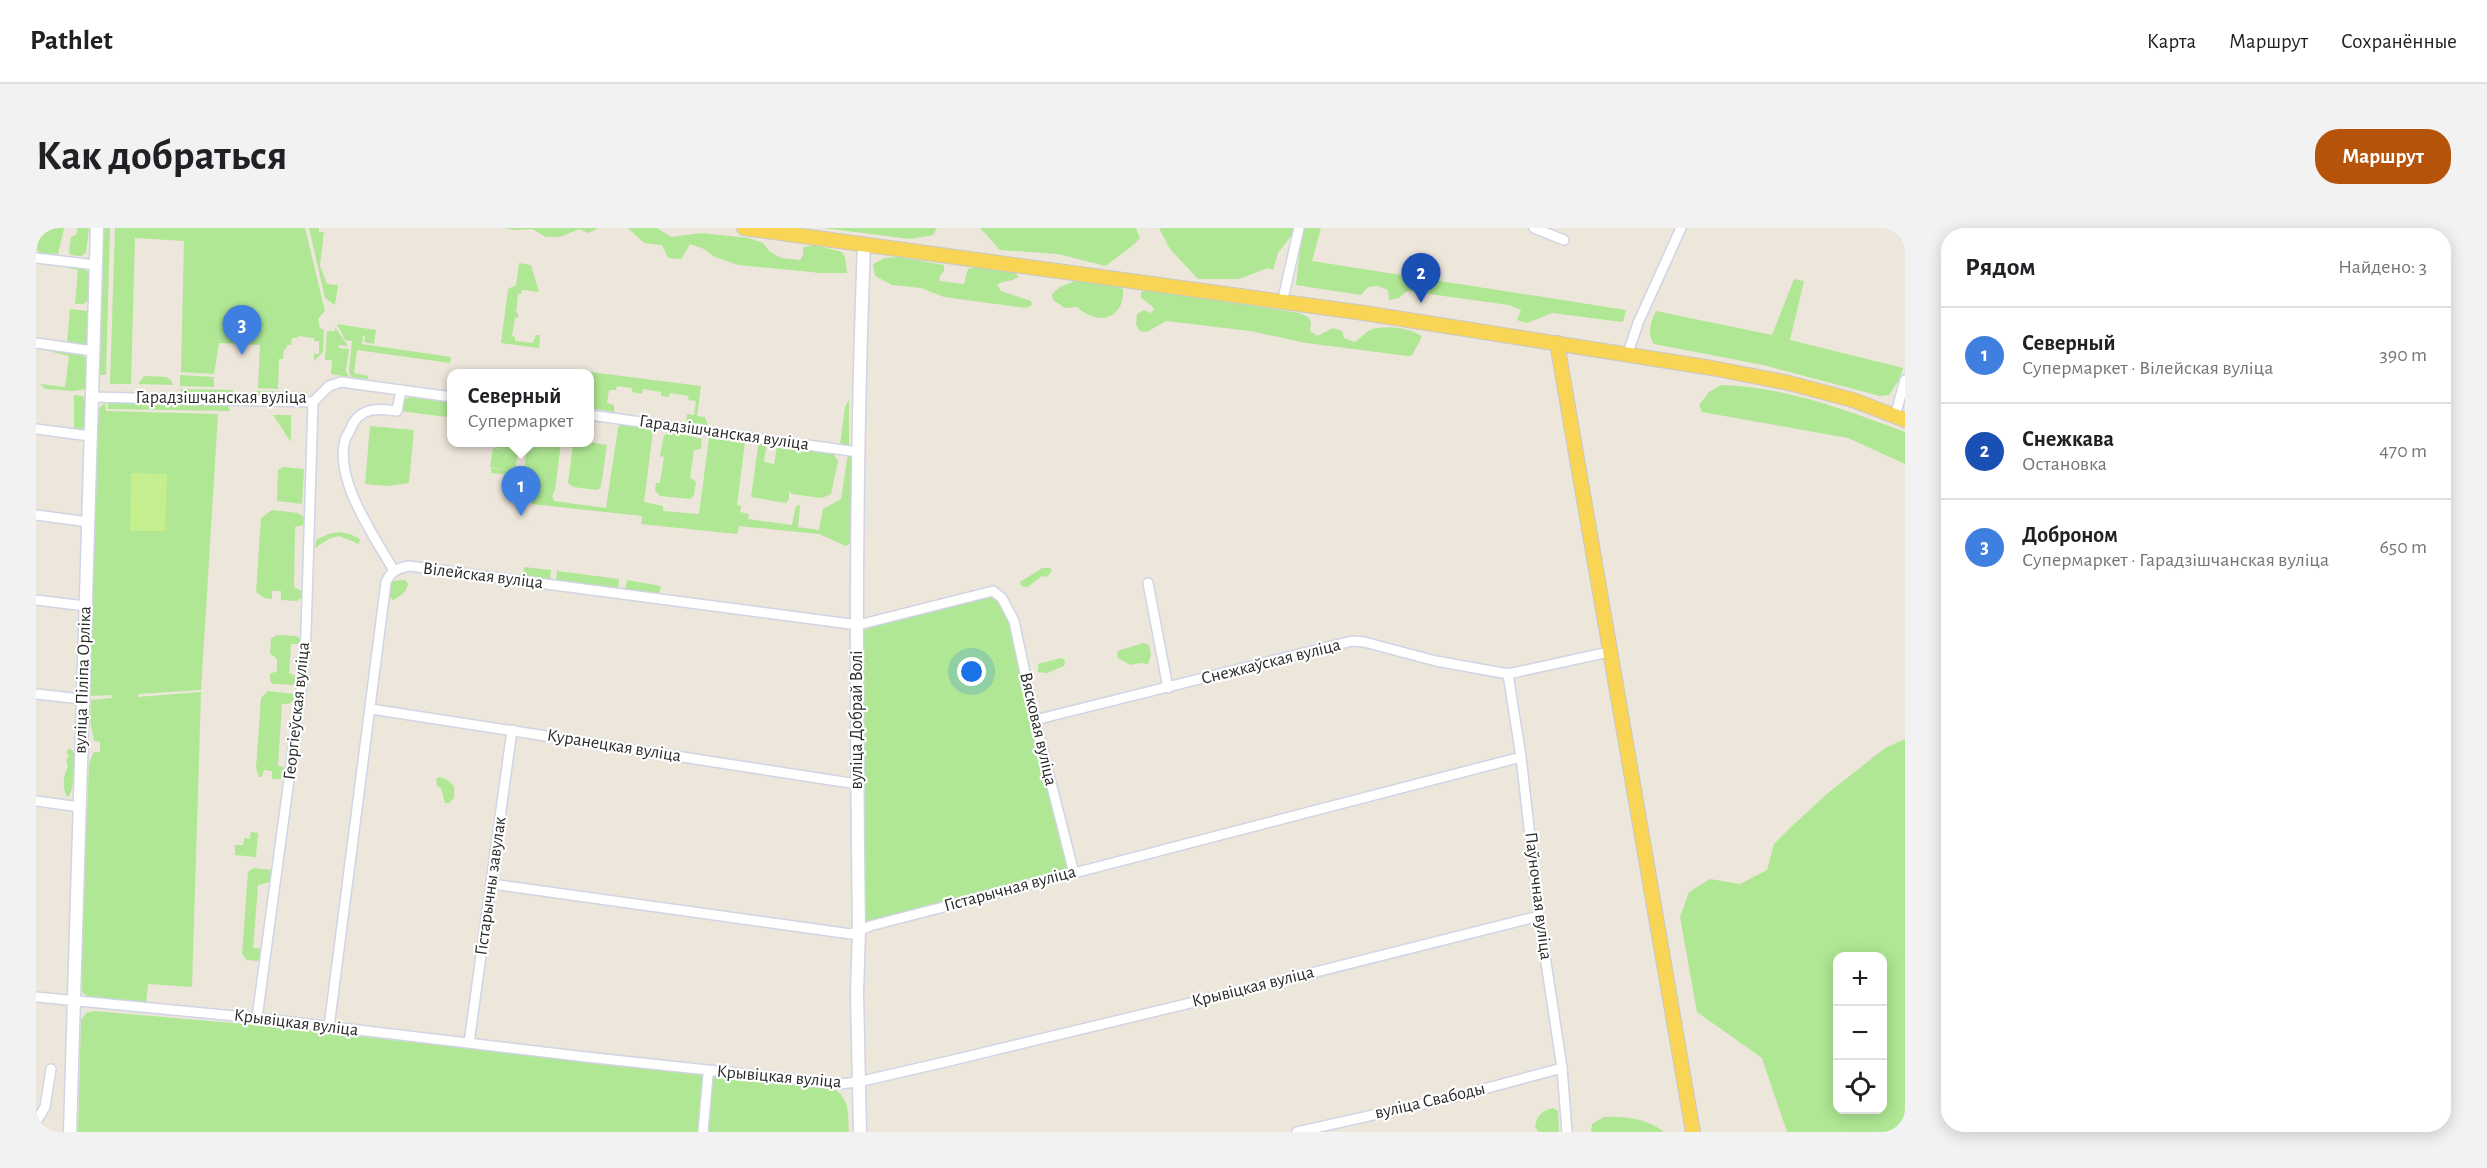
<!DOCTYPE html>
<html lang="ru">
<head>
<meta charset="utf-8">
<style>
	:root { --surface:#fff; --page:#f2f2f2; --text:#202124; --muted:#757577; --line:#e0e0e0; --accent:#b45309 }
	body { margin:0; font-family:"Alegreya Sans",sans-serif; background:var(--page); color:var(--text) }
	.controls { position:absolute; right:18px; bottom:18px; display:grid; overflow:hidden; border-radius:12px; box-shadow:0 3px 15px #0003 }
	.controls button { width:54px; height:54px; display:grid; place-items:center; padding:0; border:0; border-bottom:2px solid var(--line); background:var(--surface); color:var(--text); font:30px sans-serif }
	.you { position:absolute; left:936px; top:444px; width:21px; height:21px; margin:-15px; border:4px solid #fff; border-radius:50%; background:#1a73e8; box-shadow:0 0 0 9px #1a73e833 }
	.badge { display:grid; place-items:center; width:39px; height:39px; border-radius:50%; background:var(--accent); color:#fff; font-size:20px; font-weight:700 }
	.pin { position:absolute; translate:-50% -50px; filter:drop-shadow(0 2px 3px #0008) }
	.pin::after { content:''; position:absolute; top:32px; width:21px; height:18px; background:inherit; clip-path:polygon(0 0,100% 0,50% 100%) }
	.popup { position:absolute; left:411px; top:141px; width:147px; height:78px; box-sizing:border-box; display:grid; place-content:center; border-radius:12px; background:var(--surface); filter:drop-shadow(0 2px 4px #0005); font-size:20px; white-space:nowrap; color:var(--muted) }
	.popup b { font-size:22px; color:var(--text) }
	.popup::after { content:''; position:absolute; left:50%; top:100%; margin-left:-12px; border:12px solid transparent; border-top-color:var(--surface) }
	.list { margin:0; padding:0; list-style:none }
	h2 { display:flex; justify-content:space-between; align-items:center; height:78px; margin:0; padding:0 24px; font-size:26px }
	h2 small { font-size:20px; font-weight:400; color:var(--muted) }
	.list li { display:grid; grid-template-columns:39px 1fr auto; gap:18px; align-items:center; box-sizing:border-box; height:96px; padding:0 24px; border-top:2px solid var(--line) }
	.list b { display:block; font-size:22px; white-space:nowrap }
	.list p { margin:0; font-size:20px; white-space:nowrap; color:var(--muted) }
	.list em { font-size:20px; font-style:normal; color:var(--muted) }
	.icon { flex:none; width:33px; height:33px; fill:none; stroke:currentColor; stroke-width:2; stroke-linecap:round; stroke-linejoin:round }
	.map { position:relative; flex:none; width:1869px; height:904px; overflow:hidden; border-radius:24px }
	header { display:flex; align-items:center; gap:36px; box-sizing:border-box; height:84px; padding:0 30px; background:var(--surface); border-bottom:2px solid var(--line) }
	header strong { font-size:28px }
	nav { display:flex; gap:33px; margin-inline-start:auto; font-size:21px }
	.intro { display:flex; align-items:center; justify-content:space-between; box-sizing:border-box; height:144px; padding:0 36px }
	h1 { margin:0; font-size:42px }
	.button { padding:15px 27px; border-radius:24px; background:var(--accent); color:#fff; font-size:21px; font-weight:700 }
	main { display:flex; gap:36px; padding:0 36px }
	aside { flex:1; background:var(--surface); border-radius:24px; box-shadow:0 3px 15px #0003 }
	.map>svg:first-child { display:block }
	.green { fill:#afe794; fill-rule:evenodd }
	.pitch { fill:#c5ef8f }
	.lines { fill:none; stroke-linecap:round; stroke-linejoin:round }
	.street-casing { stroke:#d0d4e4; stroke-width:12 }
	.secondary-casing { stroke:#d0d4e4; stroke-width:15 }
	.primary-casing { stroke:#c8c8c8; stroke-width:16 }
	.street { stroke:#fff; stroke-width:9 }
	.secondary { stroke:#fff; stroke-width:12 }
	.primary { stroke:#f9d555; stroke-width:14 }
	.labels { text-anchor:middle; dominant-baseline:central; stroke-width:4.5; stroke-linejoin:round; paint-order:stroke }
	.street-label { font-size:18px; fill:#2a2a2a; stroke:#fff }
</style>
</head>
<body>
<header>
<strong>Pathlet</strong>
<nav><a>Карта</a><a>Маршрут</a><a>Сохранённые</a></nav>
</header>
<div class="intro"><h1>Как добраться</h1><a class="button">Маршрут</a></div>
<main>
<div class="map">
<svg width="1869" height="904" viewBox="0 0 1869 904">
	<rect width="100%" height="100%" fill="#ede6db"/>
	<!-- green -->
	<g class="green">
		<path d="M3,0H28L22,26L4,25L1,22Z"/>
		<path d="M42,0H53L50,25L45,28L35,27L33,24L35,9L40,7Z"/>
		<path d="M66,0H74L70,147H60Z"/>
		<path d="M79,0H269L289,83L282,91L284,100L288,102L287,124L278,133V126H283V113H278V110L262,108L261,110H256L255,117H251L250,121L248,122L247,131H243L242,161L222,160L224,117L183,115L178,146L145,144L148,13L99,10L95,156H74Z"/>
		<path d="M273,0H283V4H288L284,38L291,56L302,57L299,77L289,70Z"/>
		<path d="M467,0H562L553,5L543,1L524,9H510L496,1L480,2Z"/>
		<path d="M592,0H621L635,9L665,5L713,10L727,15L733,23L745,30L764,32L767,27V19L778,17L806,24L809,29L811,45H785L702,37L679,29L668,21L654,16L645,31L632,30L626,17L608,15Z"/>
		<path d="M788,0H901L897,7L874,11Z"/>
		<path d="M944,0H1100L1104,10C1096,20 1080,29 1070,38L1022,26L964,22Z"/>
		<path d="M1123,0H1261L1242,25L1237,42L1232,40L1203,51H1162L1134,21Z"/>
		<path d="M1266,0H1285L1276,33L1590,82L1587,94L1516,85L1491,95L1481,92L1485,82L1473,77L1371,63L1363,70L1353,72L1352,62L1342,58L1332,59L1325,67L1260,57Z"/>
		<path d="M863,29L908,37V43L903,49L904,53L928,56L932,41L945,38L980,45L982,49C976,54 967,52 961,57L965,63L995,73L996,77L990,80L908,69L885,60L856,57L839,48L837,36L849,30Z"/>
		<path d="M483,35L495,37L503,64L486,62L485,66H482L480,84L482,85V90H479L476,108L479,109V113L497,115L500,107H504L503,120L465,115L472,61L480,57Z"/>
		<path d="M34,39L48,41L53,44V72L47,76H39L42,42L31,40Z"/>
		<path d="M1758,51L1768,53L1754,112L1867,140L1864,150L1853,167L1844,168L1727,137L1618,116C1610,105 1615,94 1620,83L1736,107Z"/>
		<path d="M1039,53C1053,53 1075,52 1087,61C1089,92 1061,98 1041,79L1029,80L1017,72L1016,66L1024,59Z"/>
		<path d="M1110,61L1263,85L1272,89L1275,94L1274,103L1281,108L1297,100L1306,103L1308,110L1318,114C1324,111 1329,105 1334,102C1347,97 1376,99 1386,109L1376,127L1372,128L1270,115L1214,103L1130,93L1111,104L1104,103L1100,97L1101,86L1108,82L1115,85L1118,82L1116,78L1105,70V64Z"/>
		<path d="M34,81L52,83L51,116L49,118L0,111L31,114Z"/>
		<path d="M301,96L340,102L338,116L328,114L329,108H327L326,116L415,129L414,135L321,122L318,145L332,148V151L315,149L313,143L316,113L309,112Z"/>
		<path d="M299,99L312,118L303,117V120L313,121L310,143L313,149L295,146L296,132H289L291,103H299Z"/>
		<path d="M0,120L49,128L51,143L49,161L38,163L9,161L4,156L29,159L33,128Z"/>
		<path d="M554,144L665,158L661,188L669,189L672,198L650,194L651,186L658,187L660,173L652,172L653,168L634,165L633,169L625,168V164L607,161L606,166L596,164V160L581,158L580,162H573L571,175L578,177V184L554,180V146L552,145Z"/>
		<path d="M144,147L178,149V159L144,158Z"/>
		<path d="M108,148L130,149L135,152L137,157L102,156Z"/>
		<path d="M1686,157C1750,159 1810,182 1869,204V236L1812,210L1666,184L1663,177L1673,164Z"/>
		<path d="M143,161L198,162L191,169L150,167Z"/>
		<path d="M220,163L271,164L268,169L263,170H223Z"/>
		<path d="M38,167L47,168L50,174V197L44,203L25,200L38,201Z"/>
		<path d="M373,169L413,174L411,189L364,183L368,172Z"/>
		<path d="M813,172V219L804,217L809,179Z"/>
		<path d="M72,174L187,176L192,178L194,183L72,181Z"/>
		<path d="M69,175L70,183L182,186L165,462L102,466V469L165,464L156,759L112,756L110,776L55,770L47,765L44,756L53,535L58,524H64V514L58,513L54,491L55,472L76,470V467L52,468L61,187L64,179Z"/>
		<path d="M237,187H255V214Z"/>
		<path d="M585,195L613,199L617,203L608,274L627,278V283L663,286L673,210L677,208L709,214L701,277L705,278L704,284L713,286L712,291L756,297L760,278L764,277L762,299L783,302L787,281L805,271L811,231L812,228L818,229L817,314L810,318L783,306L703,298L701,306L605,296L606,288L496,276V273L489,272L491,254L487,247L492,215H525L519,262L516,268L518,273L570,280L582,200Z"/>
		<path d="M334,198L378,202L373,255L351,258L329,256Z"/>
		<path d="M637,204L666,211L665,221L658,222L654,249L660,254L658,267L654,271L624,268L619,262L620,255H624L628,229L624,228L628,207Z"/>
		<path d="M554,214L571,217L565,258L562,262L537,259L532,255L537,215Z"/>
		<path d="M458,215H483L479,244L476,247L455,245V240L473,242L454,239L457,220L469,222L458,219Z"/>
		<path d="M726,215H731L728,234L738,236L741,217L797,225L802,233L795,266L786,270L756,266L753,263V271L750,275L715,269L722,218Z"/>
		<path d="M247,239L268,241L266,276L241,273L242,242Z"/>
		<path d="M236,282L262,285L268,289L267,297L259,299L258,359L266,363V369L261,373L245,372V363H236V371L228,370L220,364L225,290Z"/>
		<path d="M304,304L314,306L324,311L323,316L303,308L294,310L279,320L280,312L292,306Z"/>
		<path d="M488,339L515,342L514,352L487,349Z"/>
		<path d="M1006,340H1014L1016,343L1011,349L1006,348L992,359L985,358L984,354Z"/>
		<path d="M521,343L583,351L582,361L520,353Z"/>
		<path d="M369,352L372,356C371,364 364,368 357,372L353,369L356,353Z"/>
		<path d="M591,352L625,358L623,366L589,362Z"/>
		<path d="M957,363L970,376L1038,645L823,703L822,397Z"/>
		<path d="M241,407L260,408L265,411L262,416H255L253,445L262,449V453L257,457L237,456L234,453V446L241,443V431L234,425L235,411Z"/>
		<path d="M1108,415L1113,417L1115,427L1112,436L1105,435L1094,437L1082,430L1081,424L1084,422Z"/>
		<path d="M1025,430L1029,432L1028,438L1011,445L1002,444V436Z"/>
		<path d="M232,463L258,466L259,471L253,476H246L242,538L250,539L248,549L245,551H236V543L228,542L226,549H223L220,540L225,470Z"/>
		<path d="M1869,511V904H1751L1726,830L1661,784L1644,689L1653,664L1674,651L1704,656L1731,642L1738,616L1754,600L1792,565L1849,520ZM1802,728H1846V882H1802Z"/>
		<path d="M34,520L39,526C37,538 39,562 32,569C26,563 27,546 32,539L30,532L33,528L30,524Z"/>
		<path d="M403,549L410,551L418,558V570L413,575H409L405,560L401,558L400,551Z"/>
		<path d="M215,604L222,605L220,629L199,627V617H207L208,610L214,611Z"/>
		<path d="M218,640L235,642L237,646L234,654L222,657L217,720L226,721L225,731L221,733L211,732L206,726L212,644Z"/>
		<path d="M58,783L221,797L798,861C814,870 812,888 813,904H42L45,792L50,785Z"/>
		<path d="M1517,880L1522,883L1523,904H1502L1499,898C1502,886 1506,883 1517,880Z"/>
		<path d="M1568,889C1588,888 1612,891 1628,904H1555L1556,896Z"/>
	</g>
	<!-- pitch -->
	<path class="pitch" d="M95,245L131,246L129,303H94Z"/>
	<g class="lines">
		<defs>
			<g id="street">
				<path d="M1498,0L1528,12"/>
				<path d="M0,30L60,37"/>
				<path d="M1246,75L1263,0"/>
				<path d="M0,115L57,123"/>
				<path d="M1591,128L1602,95L1645,0"/>
				<path d="M55,169L277,174L293,158L305,154L416,169"/>
				<path d="M554,187L822,224"/>
				<path d="M1859,188L1869,152"/>
				<path d="M0,201L54,208"/>
				<path d="M0,287L52,294"/>
				<path d="M358,343C339,309 298,253 309,212C310,207 314,204 315,200C323,179 343,180 361,183L365,162"/>
				<path d="M1112,355L1132,460"/>
				<path d="M0,372L49,378"/>
				<path d="M1472,446L1485,529L1503,688L1526,840L1531,904"/>
				<path d="M0,466L46,471"/>
				<path d="M335,481L821,556"/>
				<path d="M999,492L1316,413L1328,414L1400,433L1472,446L1573,424"/>
				<path d="M0,573L44,579"/>
				<path d="M456,656L815,706L834,698L1485,529"/>
				<path d="M0,769L221,790L550,829L804,856L822,854L909,834L1200,764L1503,688"/>
				<path d="M221,790L265,462L270,405L277,174"/>
				<path d="M293,799L350,354C355,343 362,340 373,338L822,397L957,363L966,370L978,393L999,492L1038,645"/>
				<path d="M433,815L476,502"/>
				<path d="M0,894L9,879L15,841"/>
				<path d="M667,904L672,847L675,843"/>
				<path d="M1261,904L1418,869L1526,840"/>
			</g>
			<g id="secondary">
				<path d="M34,904L61,0"/>
				<path d="M824,904L821,765L823,703C820,474 819,246 828,17"/>
			</g>
			<g id="primary">
				<path d="M708,0L1328,85L1676,140L1753,155L1817,172L1869,192"/>
				<path d="M1521,115L1657,904"/>
			</g>
		</defs>
		<!-- street casing -->
		<use href="#street" class="street-casing"/>
		<!-- secondary casing -->
		<use href="#secondary" class="secondary-casing"/>
		<!-- primary casing -->
		<use href="#primary" class="primary-casing"/>
		<!-- street -->
		<use href="#street" class="street"/>
		<!-- secondary -->
		<use href="#secondary" class="secondary"/>
		<!-- primary -->
		<use href="#primary" class="primary"/>
	</g>
	<g class="labels">
		<!-- street labels -->
		<g class="street-label">
			<text x="185" y="170">Гарадзішчанская вуліца</text>
			<text transform="translate(688 205) rotate(8)">Гарадзішчанская вуліца</text>
			<text transform="translate(447 348) rotate(7)">Вілейская вуліца</text>
			<text transform="translate(1235 434) rotate(-14)">Снежкаўская вуліца</text>
			<text transform="translate(47 452) rotate(-88)">вуліца Піліпа Орліка</text>
			<text transform="translate(261 483) rotate(-84)">Георгіеўская вуліца</text>
			<text transform="translate(821 492) rotate(-90)">вуліца Добрай Волі</text>
			<text transform="translate(1002 501) rotate(77)">Вясковая вуліца</text>
			<text transform="translate(578 518) rotate(9)">Куранецкая вуліца</text>
			<text transform="translate(455 658) rotate(-82)">Гістарычны завулак</text>
			<text transform="translate(974 661) rotate(-15)">Гістарычная вуліца</text>
			<text transform="translate(1502 668) rotate(83)">Паўночная вуліца</text>
			<text transform="translate(1217 759) rotate(-14)">Крывіцкая вуліца</text>
			<text transform="translate(260 795) rotate(7)">Крывіцкая вуліца</text>
			<text transform="translate(743 849) rotate(5)">Крывіцкая вуліца</text>
			<text transform="translate(1394 873) rotate(-13)">вуліца Свабоды</text>
		</g>
	</g>
</svg>
<div class="controls">
<button>+</button>
<button>−</button>
<button><svg class="icon" aria-label="locate" viewBox="0 0 24 24"><circle cx="12" cy="12" r="6"/><path d="M12 2v4M12 18v4M2 12h4M18 12h4"/></svg></button>
</div>
<div class="you"></div>
<div class="pin badge" style="left:485px;top:288px;background:#3f7fe0">1</div>
<div class="popup"><b>Северный</b>Супермаркет</div>
<div class="pin badge" style="left:1385px;top:75px;background:#1a4fb4">2</div>
<div class="pin badge" style="left:206px;top:127px;background:#3f7fe0">3</div>
</div>
<aside>
<h2>Рядом<small>Найдено: 3</small></h2>
<ul class="list">
<li><span class="badge" style="background:#3f7fe0">1</span><div><b>Северный</b><p>Супермаркет · Вілейская вуліца</p></div><em>390 m</em></li>
<li><span class="badge" style="background:#1a4fb4">2</span><div><b>Снежкава</b><p>Остановка</p></div><em>470 m</em></li>
<li><span class="badge" style="background:#3f7fe0">3</span><div><b>Доброном</b><p>Супермаркет · Гарадзішчанская вуліца</p></div><em>650 m</em></li>
</ul>
</aside>
</main>
</body>
</html>
